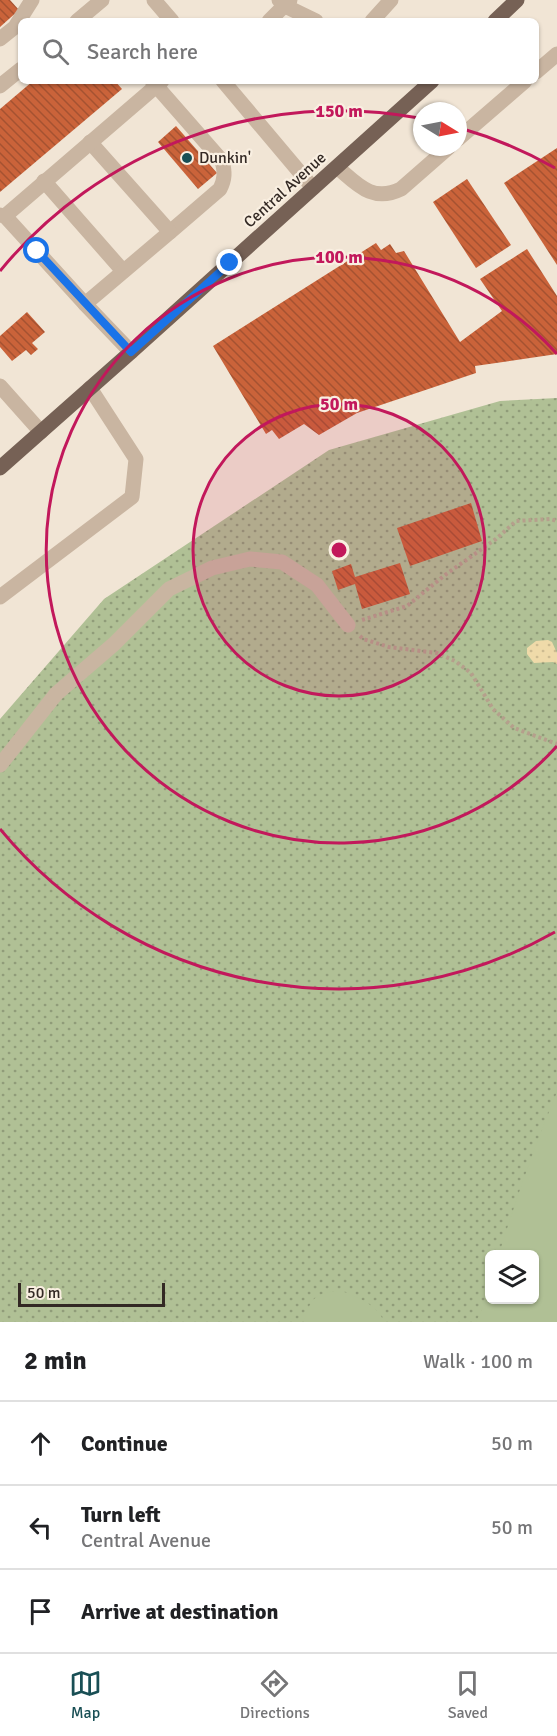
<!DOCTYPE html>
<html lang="en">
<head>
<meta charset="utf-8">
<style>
	:root { --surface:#fff; --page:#f6f6f6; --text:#202124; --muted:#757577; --line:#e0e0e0; --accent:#194f55 }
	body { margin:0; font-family:Signika,sans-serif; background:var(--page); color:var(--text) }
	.controls { position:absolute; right:18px; bottom:18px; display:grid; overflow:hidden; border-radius:9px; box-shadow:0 2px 4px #0004 }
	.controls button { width:54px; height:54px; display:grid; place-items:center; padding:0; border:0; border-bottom:2px solid var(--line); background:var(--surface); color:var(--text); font:30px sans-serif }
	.compass { position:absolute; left:413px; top:102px; width:54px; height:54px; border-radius:50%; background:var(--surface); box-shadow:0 2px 4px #0004; rotate:100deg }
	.scale { position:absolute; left:18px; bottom:15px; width:147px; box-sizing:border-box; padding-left:6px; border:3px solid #332924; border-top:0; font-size:16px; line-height:21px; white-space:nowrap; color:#332924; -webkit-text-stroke:4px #f9efe1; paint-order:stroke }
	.stop { position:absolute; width:18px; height:18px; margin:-14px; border:4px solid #1a73e8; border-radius:50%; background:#fff }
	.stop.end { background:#1a73e8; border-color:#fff; box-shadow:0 2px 6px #0008 }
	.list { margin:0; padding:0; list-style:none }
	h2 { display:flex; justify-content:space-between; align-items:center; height:78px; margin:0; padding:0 24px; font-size:26px }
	h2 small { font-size:20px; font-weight:400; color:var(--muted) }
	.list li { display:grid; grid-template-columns:39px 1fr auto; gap:18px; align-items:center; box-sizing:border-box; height:84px; padding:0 24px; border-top:2px solid var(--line) }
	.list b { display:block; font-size:22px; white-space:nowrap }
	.list p { margin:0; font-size:20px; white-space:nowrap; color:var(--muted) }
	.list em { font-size:20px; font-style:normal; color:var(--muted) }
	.icon { flex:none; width:33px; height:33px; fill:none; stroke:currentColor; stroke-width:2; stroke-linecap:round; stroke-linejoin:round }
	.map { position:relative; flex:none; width:557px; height:1322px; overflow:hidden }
	.search { position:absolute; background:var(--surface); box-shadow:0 2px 4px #0004; left:18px; right:18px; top:18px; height:66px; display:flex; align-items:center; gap:15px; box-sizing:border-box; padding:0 21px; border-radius:9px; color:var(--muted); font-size:22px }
	.sheet { height:330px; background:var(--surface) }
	nav { display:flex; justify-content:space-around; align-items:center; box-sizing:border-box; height:84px; border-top:2px solid var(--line); background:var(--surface); font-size:16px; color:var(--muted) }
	nav a { display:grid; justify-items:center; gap:3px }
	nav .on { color:var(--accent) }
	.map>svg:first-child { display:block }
	.grass { fill:url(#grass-dots); fill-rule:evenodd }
	.sand { fill:url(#sand-dots) }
	.pitch { fill:#b0c095 }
	.building { fill:url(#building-back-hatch) }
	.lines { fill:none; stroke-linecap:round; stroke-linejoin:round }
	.path { stroke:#b59f8c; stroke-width:4; stroke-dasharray:3 3; stroke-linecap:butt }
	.minor { stroke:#c9b5a1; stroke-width:15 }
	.major { stroke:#766155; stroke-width:15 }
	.route { stroke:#1a73e8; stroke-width:8 }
	.ring { fill:none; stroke:#c2185b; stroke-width:3 }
	.poi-dot { fill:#194f55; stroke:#f9efe1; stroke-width:2 }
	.labels { text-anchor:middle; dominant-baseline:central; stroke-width:4.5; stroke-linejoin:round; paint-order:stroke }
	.poi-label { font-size:16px; fill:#332924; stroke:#f9efe1; text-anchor:start }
	.street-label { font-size:16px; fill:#332924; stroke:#f9efe1 }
	.centre { fill:#c2185b; stroke:#f9efe1; stroke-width:3 }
	.ring-label { font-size:18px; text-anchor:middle; font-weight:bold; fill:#c2185b; stroke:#f9efe1; stroke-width:4.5; stroke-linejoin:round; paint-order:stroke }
</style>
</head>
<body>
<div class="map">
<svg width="557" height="1322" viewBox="0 0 557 1322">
	<defs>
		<pattern id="grass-dots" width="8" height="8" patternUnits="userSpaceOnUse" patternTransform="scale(1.5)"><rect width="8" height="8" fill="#b0c095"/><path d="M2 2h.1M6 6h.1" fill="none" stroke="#909c79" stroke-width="1.8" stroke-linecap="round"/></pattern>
		<pattern id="sand-dots" width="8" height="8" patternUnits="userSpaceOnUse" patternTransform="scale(1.5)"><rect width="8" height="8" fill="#efdaa9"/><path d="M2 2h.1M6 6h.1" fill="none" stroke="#cdbb91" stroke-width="1.8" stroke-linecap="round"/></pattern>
		<pattern id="building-back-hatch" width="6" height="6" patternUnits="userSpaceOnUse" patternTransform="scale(1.5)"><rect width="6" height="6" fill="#ca633a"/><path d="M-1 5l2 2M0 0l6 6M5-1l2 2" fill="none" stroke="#a55231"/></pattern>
	</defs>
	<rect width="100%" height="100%" fill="#f1e5d5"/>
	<!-- grass -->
	<path class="grass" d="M557,398V1322H0V719L104,599L329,450L500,401ZM490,1254H534V1300H490Z"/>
	<!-- sand -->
	<path class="sand" d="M548,640L552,642L557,653V664L553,662L534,663L527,654V648L536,641Z"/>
	<!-- pitch -->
	<g class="pitch">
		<path d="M557,1092V1322H476L483,1307L489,1286L490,1300H534V1254H499C516,1199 535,1145 557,1092Z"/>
		<path d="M342,1291C357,1297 378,1305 384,1322H304C310,1297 317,1292 342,1291Z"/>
	</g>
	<!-- building -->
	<g class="building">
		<path d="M0,0H10L19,10L0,27Z"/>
		<path d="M33,81H115L122,89L0,192V109Z"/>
		<path d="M176,126L217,173L198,189L158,142Z"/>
		<path d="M557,148V265L504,183Z"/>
		<path d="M467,179L511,245L476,268L433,202Z"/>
		<path d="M376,243L381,250L390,244L396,253L404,251L460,342L502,311L480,279L527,249L557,296V354L475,366L476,373L357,413L319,435L304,424L279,439L272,430L266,434L213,346Z"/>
		<path d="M27,312L45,332L32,343L38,349L31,355L26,350L12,361L0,347V336Z"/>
		<path d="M471,503L482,541L410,566L397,528Z"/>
		<path d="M400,563L410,594L362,609L355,584L338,590L332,571L351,564L355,577Z"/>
	</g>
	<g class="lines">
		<!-- path -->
		<g class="path">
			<path d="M362,620L407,606L445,575L496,539L516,521L550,519L557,521"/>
			<path d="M360,636L363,639L389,647L437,653L455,661L471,673L493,709L514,728L557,744"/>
		</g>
		<!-- minor -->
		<g class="minor">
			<path d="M154,0L172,21"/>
			<path d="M279,0L285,6L316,21"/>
			<path d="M77,21L102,0"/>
			<path d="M269,21L290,0"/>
			<path d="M372,21L391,0"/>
			<path d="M0,39L15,27L32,0"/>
			<path d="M536,72L557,54"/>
			<path d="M152,81L222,161C225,172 225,179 220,189L170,232"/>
			<path d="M223,81L313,188"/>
			<path d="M0,86L21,69"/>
			<path d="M458,139L525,81"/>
			<path d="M337,167C357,184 372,203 401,189L449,147"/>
			<path d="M44,181L123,271"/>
			<path d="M0,215L5,216L85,304L170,232L90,142"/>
			<path d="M5,216L162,81"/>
			<path d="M85,304L131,352"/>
			<path d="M0,386L41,432"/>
			<path d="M0,597L132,497L136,459L90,388"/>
			<path d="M0,765L56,694L114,644L169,589L212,568L250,559L282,562L317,585L348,625"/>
		</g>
		<!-- major -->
		<g class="major">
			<path d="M495,21L517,0"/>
			<path d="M0,468L131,352L432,81"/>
		</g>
	</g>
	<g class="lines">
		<!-- route -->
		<path class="route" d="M37,251L131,352L230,263"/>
	</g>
	<!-- distance rings -->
	<circle cx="339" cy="550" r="146" fill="#c2185b" fill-opacity=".12"/>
	<g class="ring">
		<circle cx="339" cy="550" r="146"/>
		<path d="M557 746A293 293 0 1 1 557 354"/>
		<path d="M555 932A439 439 0 0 1 0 829M0 271A439 439 0 0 1 419 118M460 128A439 439 0 0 1 555 168"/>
	</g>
	<!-- markers -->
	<circle class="poi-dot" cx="187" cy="158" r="6"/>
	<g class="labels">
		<!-- poi labels -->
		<g class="poi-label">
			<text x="199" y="158">Dunkin'</text>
		</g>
		<!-- street labels -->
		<g class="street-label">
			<text transform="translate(285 190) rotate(-42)">Central Avenue</text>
		</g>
	</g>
	<circle cx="339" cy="550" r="9" class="centre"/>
	<g class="ring-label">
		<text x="339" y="117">150 m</text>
		<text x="339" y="263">100 m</text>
		<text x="339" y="410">50 m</text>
	</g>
</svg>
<div class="controls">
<button><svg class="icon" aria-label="layers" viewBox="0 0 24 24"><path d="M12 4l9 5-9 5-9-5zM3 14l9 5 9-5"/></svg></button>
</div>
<svg class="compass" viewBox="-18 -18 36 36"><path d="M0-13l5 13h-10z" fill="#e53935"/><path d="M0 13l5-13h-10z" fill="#757577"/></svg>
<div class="scale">50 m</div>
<div class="stop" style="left:37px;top:251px"></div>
<div class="stop end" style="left:230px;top:263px"></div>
<div class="search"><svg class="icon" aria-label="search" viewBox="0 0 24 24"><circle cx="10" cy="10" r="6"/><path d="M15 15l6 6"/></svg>Search here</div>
</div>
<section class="sheet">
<h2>2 min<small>Walk · 100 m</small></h2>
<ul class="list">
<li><svg class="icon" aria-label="ahead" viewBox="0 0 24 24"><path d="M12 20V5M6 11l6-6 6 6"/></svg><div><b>Continue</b></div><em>50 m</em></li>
<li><svg class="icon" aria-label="left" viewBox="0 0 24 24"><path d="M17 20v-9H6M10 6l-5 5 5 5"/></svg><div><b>Turn left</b><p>Central Avenue</p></div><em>50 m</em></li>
<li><svg class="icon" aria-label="arrive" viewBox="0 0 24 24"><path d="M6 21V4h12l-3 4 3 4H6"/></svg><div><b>Arrive at destination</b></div></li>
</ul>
</section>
<nav>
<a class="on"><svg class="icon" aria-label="map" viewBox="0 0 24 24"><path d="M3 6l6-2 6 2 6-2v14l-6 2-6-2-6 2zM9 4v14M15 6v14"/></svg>Map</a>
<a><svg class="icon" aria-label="directions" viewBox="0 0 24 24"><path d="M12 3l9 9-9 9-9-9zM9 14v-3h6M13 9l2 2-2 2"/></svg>Directions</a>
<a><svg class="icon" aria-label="saved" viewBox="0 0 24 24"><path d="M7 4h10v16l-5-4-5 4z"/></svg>Saved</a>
</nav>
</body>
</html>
